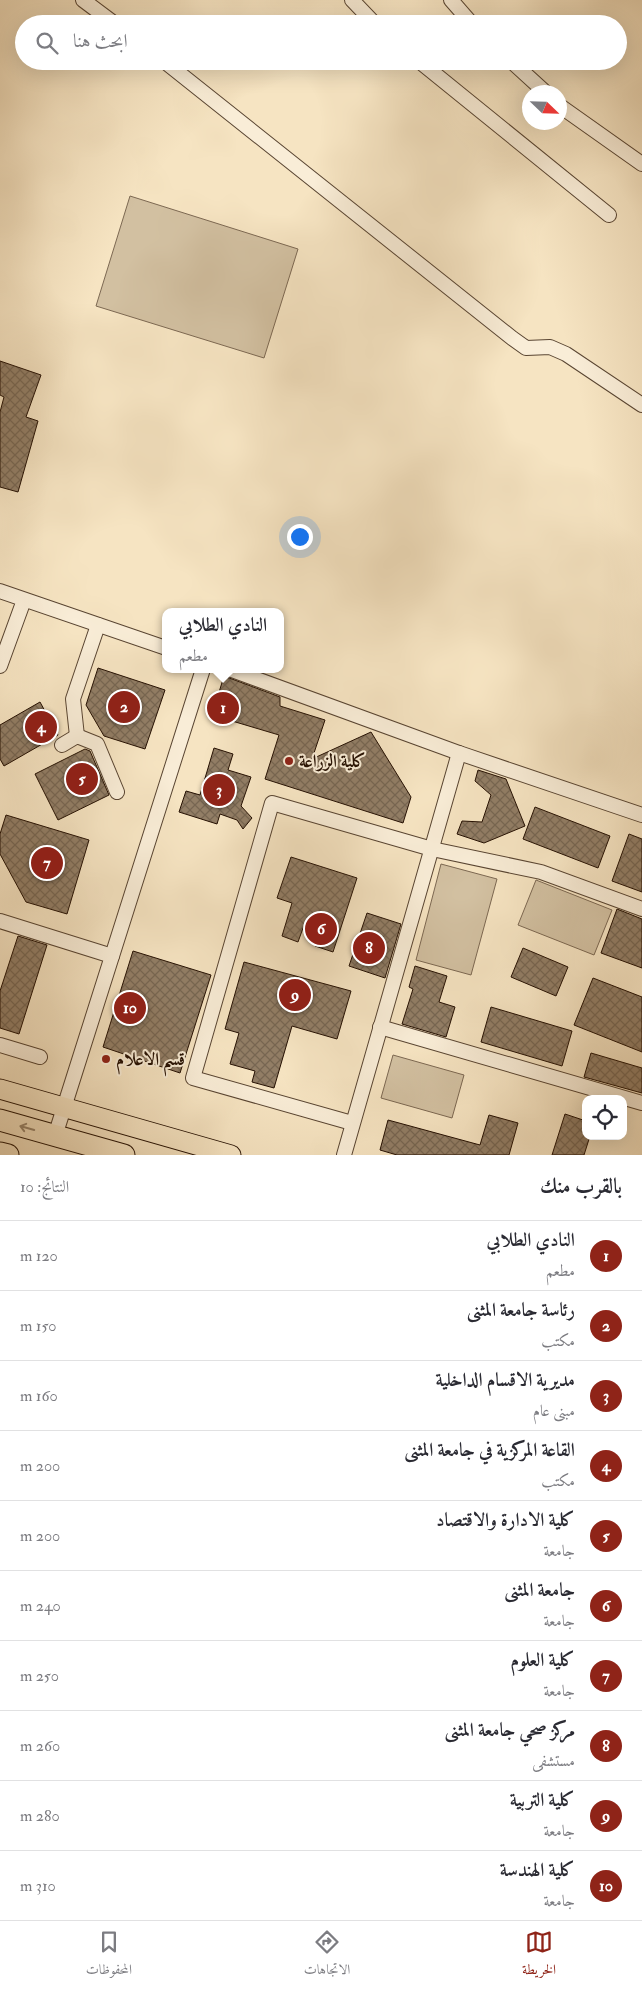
<!DOCTYPE html>
<html lang="ar">
<head>
<meta charset="utf-8">
<style>
	:root { --surface:#fff; --page:#f2f2f3; --text:#2b2b33; --muted:#7c7c81; --line:#e1e1e2; --accent:#8f2418 }
	body { margin:0; font-family:"IM FELL Double Pica",Amiri,serif; background:var(--page); color:var(--text); direction:rtl }
	.controls { position:absolute; right:15px; bottom:15px; display:grid; overflow:hidden; border-radius:10px; box-shadow:0 5px 20px #0002 }
	.controls button { width:45px; height:45px; display:grid; place-items:center; padding:0; border:0; border-bottom:1px solid var(--line); background:var(--surface); color:var(--text); font:25px sans-serif }
	.compass { position:absolute; left:522px; top:85px; width:45px; height:45px; border-radius:50%; background:var(--surface); box-shadow:0 5px 20px #0002; rotate:113deg }
	.you { position:absolute; left:299px; top:536px; width:18px; height:18px; margin:-12px; border:4px solid #fff; border-radius:50%; background:#1a73e8; box-shadow:0 0 0 8px #1a73e833 }
	.badge { display:grid; place-items:center; width:32px; height:32px; border-radius:50%; background:var(--accent); color:#fff; font-size:16px; font-weight:700 }
	.pin { position:absolute; translate:-50% -50%; border:2px solid #fff; box-shadow:0 1px 5px #0006 }
	.popup { position:absolute; left:162px; top:608px; width:122px; height:65px; box-sizing:border-box; display:grid; place-content:center; border-radius:10px; background:var(--surface); filter:drop-shadow(0 1px 4px #0005); font-size:16px; white-space:nowrap; color:var(--muted) }
	.popup b { font-size:19px; color:var(--text) }
	.popup::after { content:''; position:absolute; left:50%; top:100%; margin-left:-10px; border:10px solid transparent; border-top-color:var(--surface) }
	.list { margin:0; padding:0; list-style:none }
	h2 { display:flex; justify-content:space-between; align-items:center; height:65px; margin:0; padding:0 20px; font-size:21px }
	h2 small { font-size:16px; font-weight:400; color:var(--muted) }
	.list li { display:grid; grid-template-columns:32px 1fr auto; gap:15px; align-items:center; box-sizing:border-box; height:70px; padding:0 20px; border-top:1px solid var(--line) }
	.list b { display:block; font-size:19px; white-space:nowrap }
	.list p { margin:0; font-size:16px; white-space:nowrap; color:var(--muted) }
	.list em { font-size:16px; font-style:normal; color:var(--muted) }
	.icon { flex:none; width:28px; height:28px; fill:none; stroke:currentColor; stroke-width:2; stroke-linecap:round; stroke-linejoin:round }
	.map { position:relative; flex:none; width:642px; height:1155px; overflow:hidden; direction:ltr }
	.search { position:absolute; background:var(--surface); box-shadow:0 5px 20px #0002; left:15px; right:15px; top:15px; height:55px; display:flex; align-items:center; gap:12px; box-sizing:border-box; padding:0 18px; border-radius:28px; color:var(--muted); font-size:19px }
	.sheet { height:765px; background:var(--surface) }
	nav { display:flex; justify-content:space-around; align-items:center; box-sizing:border-box; height:70px; border-top:1px solid var(--line); background:var(--surface); font-size:14px; color:var(--muted) }
	nav a { display:grid; justify-items:center; gap:2px }
	nav .on { color:var(--accent) }
	.map>svg:first-child { display:block }
	.pitch { fill:#d2c0a1; stroke:#7c6852 }
	.building { fill:url(#building-cross-hatch); stroke:#251002 }
	.lines { fill:none; stroke-linecap:round; stroke-linejoin:round }
	.minor-casing { stroke:#594532; stroke-width:16 }
	.major-casing { stroke:#251002; stroke-width:21 }
	.highway-casing { stroke:#251002; stroke-width:23 }
	.minor { stroke:#f9edd7; stroke-width:14 }
	.major { stroke:#f6e4c2; stroke-width:19 }
	.highway { stroke:#f6e4c2; stroke-width:21 }
	.oneway { stroke:#98856c }
	.poi-dot { fill:#8f2418; stroke:#f9edd7; stroke-width:2 }
	.labels { text-anchor:middle; dominant-baseline:central; stroke-width:4; stroke-linejoin:round; paint-order:stroke }
	.poi-label { font-size:18px; font-weight:bold; fill:#251002; stroke:#f9edd7; text-anchor:start }
</style>
</head>
<body>
<div class="map">
<svg width="642" height="1155" viewBox="0 0 642 1155">
	<defs>
		<pattern id="building-cross-hatch" width="8" height="8" patternUnits="userSpaceOnUse" patternTransform="scale(1.25)"><rect width="8" height="8" fill="#927e66"/><path d="M0 0l8 8M0 8l8-8" fill="none" stroke="#776652"/></pattern>
	</defs>
	<rect width="100%" height="100%" fill="#f6e4c2"/>
	<filter id="stains"><feTurbulence type="fractalNoise" baseFrequency=".004" numOctaves="4"/><feColorMatrix values="0 0 0 0 .2 0 0 0 0 .09 0 0 0 0 .02 0 0 0 .5 -.17"/></filter>
	<radialGradient id="worn" r=".72"><stop offset=".6" stop-color="#630" stop-opacity="0"/><stop offset="1" stop-color="#630" stop-opacity=".3"/></radialGradient>
	<!-- pitch -->
	<g class="pitch">
		<path d="M130,196L298,249L264,358L96,306Z"/>
		<path d="M441,864L497,879L471,975L416,960Z"/>
		<path d="M536,880L612,910L594,955L518,925Z"/>
		<path d="M393,1055L464,1075L452,1118L381,1098Z"/>
	</g>
	<!-- building -->
	<g class="building">
		<path d="M0,361L41,375L26,417L38,421L18,492L0,487V412L4,397L0,395Z"/>
		<path d="M98,668L165,690L145,749L104,736L86,705Z"/>
		<path d="M224,676L280,697V706L325,720L312,759L371,732L411,797L403,823L265,779L279,735L212,715Z"/>
		<path d="M40,702L58,735L4,766L0,759V725Z"/>
		<path d="M214,748L233,754L228,770L251,777L241,806L252,818L243,829L237,820L220,814L217,824L179,812L186,791L200,795Z"/>
		<path d="M85,749L90,751L109,795L58,820L35,774Z"/>
		<path d="M478,770L506,779L525,826L484,843L457,834L462,821L482,822L491,795L475,781Z"/>
		<path d="M535,807L610,836L598,868L523,839Z"/>
		<path d="M6,815L89,840L67,914L26,902L0,854V834Z"/>
		<path d="M629,834L642,839V892L612,881Z"/>
		<path d="M291,857L357,878L333,952L315,946L319,934L303,928L298,942L282,936L292,903L277,898Z"/>
		<path d="M617,909L642,919V968L601,953Z"/>
		<path d="M367,913L401,924L385,978L349,966Z"/>
		<path d="M18,936L47,945L19,1034L0,1028V991Z"/>
		<path d="M523,948L568,967L556,996L511,977Z"/>
		<path d="M133,951L211,975L180,1073L103,1047Z"/>
		<path d="M244,962L351,991L337,1039L292,1026L274,1088L252,1082L255,1071L230,1064L239,1033L225,1029Z"/>
		<path d="M415,966L447,976L439,1002L455,1007L446,1037L402,1024L413,989L409,987Z"/>
		<path d="M593,978L642,997V1052L574,1025Z"/>
		<path d="M491,1007L572,1031L562,1066L481,1042Z"/>
		<path d="M591,1053L642,1068V1093L584,1077Z"/>
		<path d="M565,1114L586,1121V1136H590L584,1155H552Z"/>
		<path d="M489,1115L518,1123L509,1155H397L380,1150L388,1120L480,1145Z"/>
	</g>
	<g class="lines">
		<defs>
			<g id="minor">
				<path d="M83,0L115,24"/>
				<path d="M352,0L375,24"/>
				<path d="M451,0L472,24"/>
				<path d="M164,61L512,338L526,348L550,347L566,354L642,405"/>
				<path d="M419,61L609,215"/>
				<path d="M511,61L545,92"/>
				<path d="M560,106L642,164"/>
				<path d="M0,591L166,648"/>
				<path d="M0,666L24,600"/>
				<path d="M229,669L459,753L642,815"/>
				<path d="M77,736L73,699L98,625"/>
				<path d="M62,745L77,736L97,744L117,792"/>
				<path d="M0,921L112,956"/>
				<path d="M380,1027L642,1103"/>
				<path d="M0,1045L40,1057"/>
				<path d="M352,1123L193,1078L272,803L432,849L541,872L642,909"/>
				<path d="M55,1136L203,669"/>
				<path d="M344,1155L459,753"/>
			</g>
			<path id="major" d="M0,1089L231,1155"/>
			<g id="highway">
				<path d="M0,1120L124,1155"/>
				<path d="M0,1153L8,1155"/>
			</g>
		</defs>
		<!-- minor casing -->
		<use href="#minor" class="minor-casing"/>
		<!-- major casing -->
		<use href="#major" class="major-casing"/>
		<!-- highway casing -->
		<use href="#highway" class="highway-casing"/>
		<!-- minor -->
		<use href="#minor" class="minor"/>
		<!-- major -->
		<use href="#major" class="major"/>
		<!-- highway -->
		<use href="#highway" class="highway"/>
	</g>
	<!-- one-way arrows -->
	<defs><path id="oneway-shaft" d="M-6 0H5M1.5-3L5.5 0L1.5 3" fill="none" stroke-width="1.6" stroke-linecap="round" stroke-linejoin="round" transform="scale(1.25)"/></defs>
	<use class="oneway" href="#oneway-shaft" transform="translate(27 1128) rotate(-164)"/>
	<!-- markers -->
	<g class="poi-dot">
		<circle cx="289" cy="761" r="5"/>
		<circle cx="106" cy="1059" r="5"/>
	</g>
	<g class="labels">
		<!-- poi labels -->
		<g class="poi-label">
			<text x="299" y="761">كلية الزراعة</text>
			<text x="116" y="1059">قسم الاعلام</text>
		</g>
	</g>
	<rect width="100%" height="100%" filter="url(#stains)"/>
	<rect width="100%" height="100%" fill="url(#worn)"/>
</svg>
<div class="controls">
<button><svg class="icon" aria-label="locate" viewBox="0 0 24 24"><circle cx="12" cy="12" r="6"/><path d="M12 2v4M12 18v4M2 12h4M18 12h4"/></svg></button>
</div>
<svg class="compass" viewBox="-18 -18 36 36"><path d="M0-13l5 13h-10z" fill="#e53935"/><path d="M0 13l5-13h-10z" fill="#7c7c81"/></svg>
<div class="you"></div>
<div class="pin badge" style="left:223px;top:708px">1</div>
<div class="popup"><b>النادي الطلابي</b>مطعم</div>
<div class="pin badge" style="left:124px;top:707px">2</div>
<div class="pin badge" style="left:219px;top:790px">3</div>
<div class="pin badge" style="left:41px;top:727px">4</div>
<div class="pin badge" style="left:82px;top:779px">5</div>
<div class="pin badge" style="left:321px;top:929px">6</div>
<div class="pin badge" style="left:47px;top:863px">7</div>
<div class="pin badge" style="left:369px;top:948px">8</div>
<div class="pin badge" style="left:295px;top:995px">9</div>
<div class="pin badge" style="left:130px;top:1008px">10</div>
<div class="search"><svg class="icon" aria-label="search" viewBox="0 0 24 24"><circle cx="10" cy="10" r="6"/><path d="M15 15l6 6"/></svg>ابحث هنا</div>
</div>
<section class="sheet">
<h2>بالقرب منك<small>النتائج: 10</small></h2>
<ul class="list">
<li><span class="badge">1</span><div><b>النادي الطلابي</b><p>مطعم</p></div><em>120 m</em></li>
<li><span class="badge">2</span><div><b>رئاسة جامعة المثنى</b><p>مكتب</p></div><em>150 m</em></li>
<li><span class="badge">3</span><div><b>مديرية الاقسام الداخلية</b><p>مبنى عام</p></div><em>160 m</em></li>
<li><span class="badge">4</span><div><b>القاعة المركزية في جامعة المثنى</b><p>مكتب</p></div><em>200 m</em></li>
<li><span class="badge">5</span><div><b>كلية الادارة والاقتصاد</b><p>جامعة</p></div><em>200 m</em></li>
<li><span class="badge">6</span><div><b>جامعة المثنى</b><p>جامعة</p></div><em>240 m</em></li>
<li><span class="badge">7</span><div><b>كلية العلوم</b><p>جامعة</p></div><em>250 m</em></li>
<li><span class="badge">8</span><div><b>مركز صحي جامعة المثنى</b><p>مستشفى</p></div><em>260 m</em></li>
<li><span class="badge">9</span><div><b>كلية التربية</b><p>جامعة</p></div><em>280 m</em></li>
<li><span class="badge">10</span><div><b>كلية الهندسة</b><p>جامعة</p></div><em>310 m</em></li>
</ul>
</section>
<nav>
<a class="on"><svg class="icon" aria-label="map" viewBox="0 0 24 24"><path d="M3 6l6-2 6 2 6-2v14l-6 2-6-2-6 2zM9 4v14M15 6v14"/></svg>الخريطة</a>
<a><svg class="icon" aria-label="directions" viewBox="0 0 24 24"><path d="M12 3l9 9-9 9-9-9zM9 14v-3h6M13 9l2 2-2 2"/></svg>الاتجاهات</a>
<a><svg class="icon" aria-label="saved" viewBox="0 0 24 24"><path d="M7 4h10v16l-5-4-5 4z"/></svg>المحفوظات</a>
</nav>
</body>
</html>
